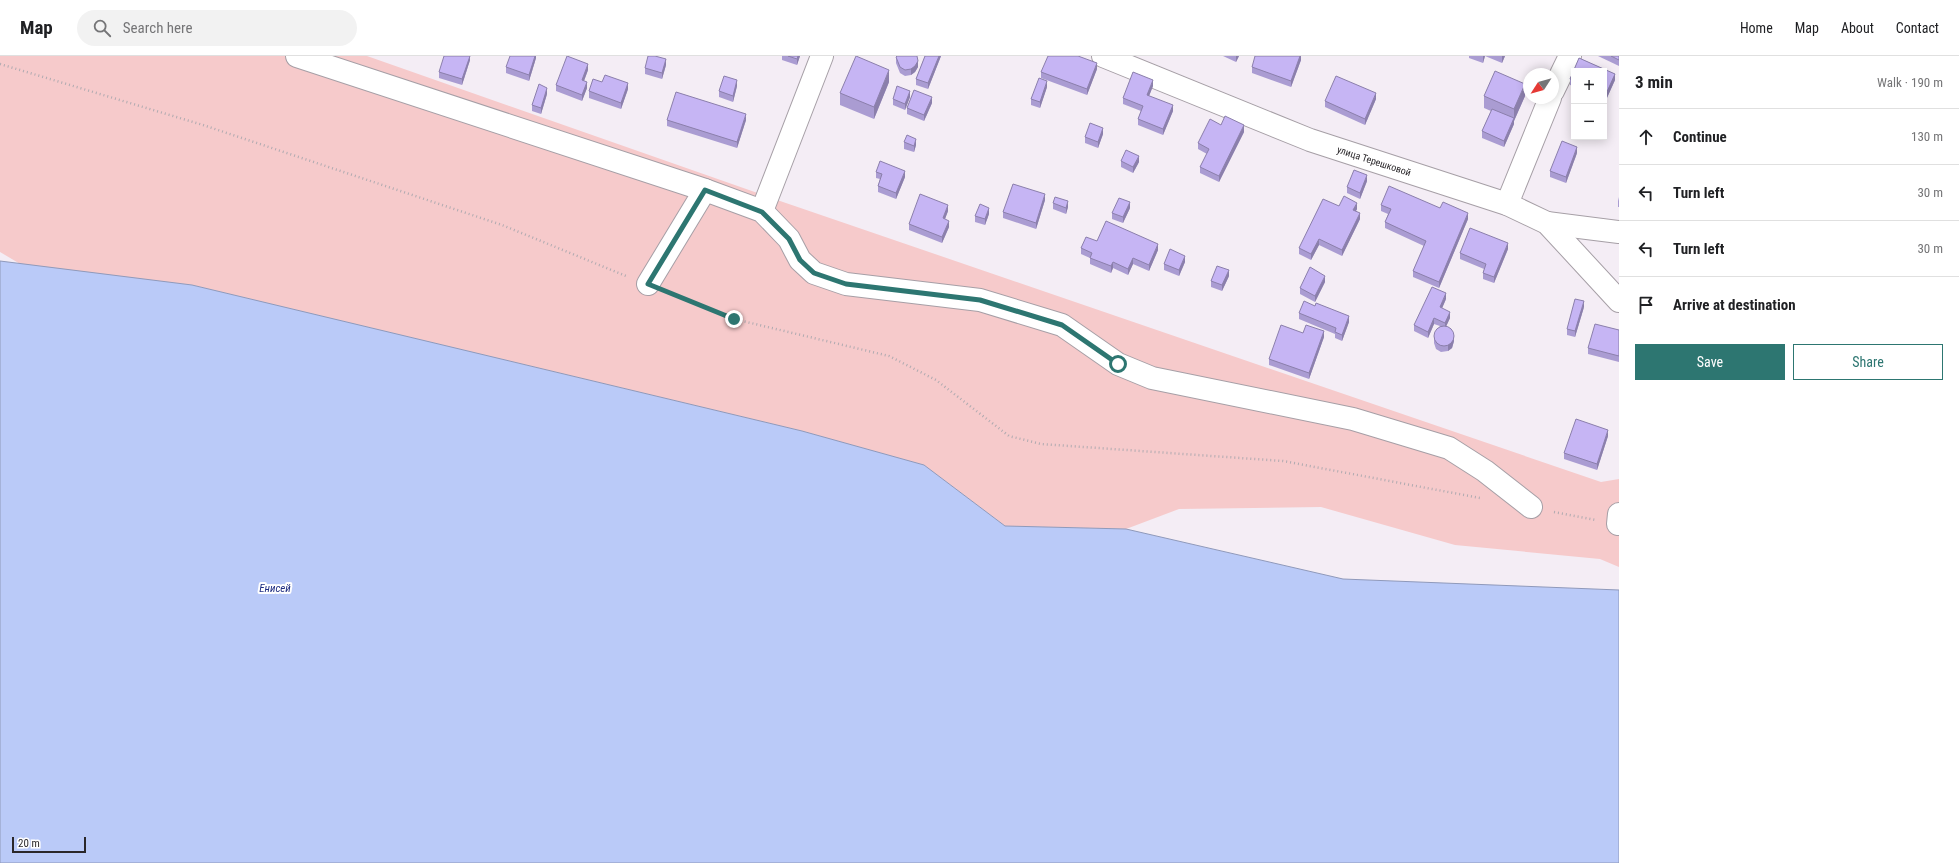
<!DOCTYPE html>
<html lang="en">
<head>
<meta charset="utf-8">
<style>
	:root { --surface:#fff; --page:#f2f2f2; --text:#202124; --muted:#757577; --line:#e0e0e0; --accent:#2d7671 }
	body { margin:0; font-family:"Roboto Condensed",sans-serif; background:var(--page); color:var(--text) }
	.controls { position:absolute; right:12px; top:12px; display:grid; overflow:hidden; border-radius:0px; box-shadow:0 2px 10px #0003 }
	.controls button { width:36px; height:36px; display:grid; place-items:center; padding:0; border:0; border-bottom:1px solid var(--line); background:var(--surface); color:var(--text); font:20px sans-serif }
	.compass { position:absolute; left:1523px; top:12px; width:36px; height:36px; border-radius:50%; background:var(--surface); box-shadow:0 2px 10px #0003; rotate:234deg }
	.scale { position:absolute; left:12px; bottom:10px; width:74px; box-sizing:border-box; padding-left:4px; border:2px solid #2a272a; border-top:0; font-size:11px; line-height:14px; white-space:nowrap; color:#2a272a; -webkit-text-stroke:3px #fff; paint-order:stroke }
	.stop { position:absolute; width:12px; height:12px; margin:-9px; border:3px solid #2d7671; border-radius:50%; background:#fff }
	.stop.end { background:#2d7671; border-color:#fff; box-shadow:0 1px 4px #0008 }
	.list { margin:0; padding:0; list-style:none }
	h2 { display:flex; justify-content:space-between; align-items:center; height:52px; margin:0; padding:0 16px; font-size:17px }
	h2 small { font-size:13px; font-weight:400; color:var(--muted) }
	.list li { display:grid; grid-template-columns:26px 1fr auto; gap:12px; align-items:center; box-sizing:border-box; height:56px; padding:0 16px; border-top:1px solid var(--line) }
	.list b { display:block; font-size:15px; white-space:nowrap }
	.list em { font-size:13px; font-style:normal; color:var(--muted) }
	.actions { display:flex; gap:8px; padding:12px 16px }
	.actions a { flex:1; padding:9px 0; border:1px solid var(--accent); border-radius:0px; text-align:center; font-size:14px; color:var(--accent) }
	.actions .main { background:var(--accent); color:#fff }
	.icon { flex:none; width:22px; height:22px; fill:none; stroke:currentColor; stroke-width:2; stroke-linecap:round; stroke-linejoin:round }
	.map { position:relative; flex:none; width:1619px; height:807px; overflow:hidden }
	header { display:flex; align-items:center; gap:24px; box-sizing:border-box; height:56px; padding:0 20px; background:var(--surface); border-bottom:1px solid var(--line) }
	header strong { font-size:19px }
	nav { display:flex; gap:22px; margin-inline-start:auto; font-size:14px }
	.search { width:280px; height:36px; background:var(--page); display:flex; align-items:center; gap:10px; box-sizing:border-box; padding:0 14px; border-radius:22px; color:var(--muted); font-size:15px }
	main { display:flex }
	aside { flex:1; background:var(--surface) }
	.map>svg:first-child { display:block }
	.green { fill:#f6cacb }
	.water { fill:#bacaf8; stroke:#8f99ba }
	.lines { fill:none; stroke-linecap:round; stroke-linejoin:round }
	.minor-casing { stroke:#a69fa6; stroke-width:24 }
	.path { stroke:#b0aab0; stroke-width:2.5; stroke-dasharray:1 3; stroke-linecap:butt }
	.minor { stroke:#fff; stroke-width:22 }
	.wall { fill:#aa9cd2 }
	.shaded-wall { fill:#8b7fab }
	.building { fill:#c6b5f4; stroke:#8b7fab }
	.route { stroke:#2d7671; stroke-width:5 }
	.labels { text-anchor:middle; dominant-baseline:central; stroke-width:4; stroke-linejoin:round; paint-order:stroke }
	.street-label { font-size:10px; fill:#2a272a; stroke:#fff }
	.water-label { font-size:11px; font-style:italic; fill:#1e2c81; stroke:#fff }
</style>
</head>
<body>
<header>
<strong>Map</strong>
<div class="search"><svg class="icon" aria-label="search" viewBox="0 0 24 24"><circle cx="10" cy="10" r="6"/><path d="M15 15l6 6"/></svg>Search here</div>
<nav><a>Home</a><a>Map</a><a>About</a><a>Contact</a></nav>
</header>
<main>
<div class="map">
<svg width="1619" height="807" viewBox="0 0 1619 807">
	<rect width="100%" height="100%" fill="#f4edf5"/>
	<!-- green -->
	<path class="green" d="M0,0H367L783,146L1601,426L1619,423V511L1600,503L1455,489L1321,451L1179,453L1126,473L1005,470L924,409L802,375L192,229L22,209L0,196Z"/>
	<!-- water -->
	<path class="water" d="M0,205L192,229L802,375L924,409L1005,470L1126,473L1343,523L1619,534V807H0Z"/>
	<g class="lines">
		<defs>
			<g id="minor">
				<path d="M297,0L705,134L762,155L789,183L800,204L814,217L846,228L980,244L1062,269L1118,308L1152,322L1353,363L1449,392L1485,415L1531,451"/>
				<path d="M1103,0L1310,84L1507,148L1547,167L1619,245"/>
				<path d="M1553,35L1570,0"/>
				<path d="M1507,148L1550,42"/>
				<path d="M762,155L822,0"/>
				<path d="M1547,167L1619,176"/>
				<path d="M648,228L705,134"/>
				<path d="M1618,468L1619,458"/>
			</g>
		</defs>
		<!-- minor casing -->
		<use href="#minor" class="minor-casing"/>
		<!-- path -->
		<g class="path">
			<path d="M0,8L203,69L502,169L626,220"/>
			<path d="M670,237L734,263L889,300L936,324L1009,380L1041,388L1283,405L1480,442"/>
			<path d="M1554,456L1596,464"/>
		</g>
		<!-- minor -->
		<use href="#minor" class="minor"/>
	</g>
	<!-- wall -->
	<g class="wall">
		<path d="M470,0V4L462,29L439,22V16Z"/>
		<path d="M536,0V2L529,25L506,17V11Z"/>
		<path d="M782,0H800L797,9L782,4Z"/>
		<path d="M925,0H941L928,33L916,29V23Z"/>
		<path d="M1223,0H1239L1236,6Z"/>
		<path d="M1301,0V4L1291,31L1252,17V11Z"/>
		<path d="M1469,0H1505L1502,7L1485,0L1483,7L1469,2Z"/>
		<path d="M1598,0H1619V10Z"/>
		<path d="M896,1L918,11L915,16L911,19L905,20L900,17L896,7Z"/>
		<path d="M1579,2L1615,18V24L1606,44L1604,43V15H1574V30L1570,29V23Z"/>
		<path d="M666,9L662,23L645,18V12Z"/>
		<path d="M1097,13L1087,39L1041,22V16Z"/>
		<path d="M588,14L584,25L587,32L582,45L556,35V29Z"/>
		<path d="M602,26L628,33L621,53L589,42V35Z"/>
		<path d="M889,26L874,63L840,49V37Z"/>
		<path d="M737,30L733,46L719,41V35Z"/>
		<path d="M1153,30L1149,40L1173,55L1163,79L1138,69V63L1141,55L1123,48V42Z"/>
		<path d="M1047,31L1040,52L1031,49V43Z"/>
		<path d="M547,38L541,58L532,55V49Z"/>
		<path d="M1484,40H1525L1514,65V68L1504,91L1482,82V75L1491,55L1484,52Z"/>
		<path d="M910,41L905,54L893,49V43Z"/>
		<path d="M1376,43L1365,69L1325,51V45Z"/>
		<path d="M932,47L924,65L907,58V52Z"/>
		<path d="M667,64H746L737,92L667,70Z"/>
		<path d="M1221,69L1244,76L1219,126L1200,117V111L1207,98L1198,93V87Z"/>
		<path d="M1103,78L1098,92L1085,87V81Z"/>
		<path d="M904,86L916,89L914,96L904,93Z"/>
		<path d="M1577,97L1566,127L1550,121V115Z"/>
		<path d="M1121,105L1139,106L1133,117L1121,111Z"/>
		<path d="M876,116L905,121L896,143L878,136V130L880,123L876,122Z"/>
		<path d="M1367,125L1360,143L1347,137V131Z"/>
		<path d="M1619,141V151H1618V145Z"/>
		<path d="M1045,144L1036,173L1003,162V156Z"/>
		<path d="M1053,147L1068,151L1066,158L1053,153Z"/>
		<path d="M1381,149L1440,152L1468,163L1439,232L1413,221V215L1424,190L1385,172V166L1388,158L1381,155Z"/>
		<path d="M1339,150L1357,153L1356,155L1360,163L1342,200L1319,189L1311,204L1299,198V192Z"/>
		<path d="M1130,152L1123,167L1112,163V157Z"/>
		<path d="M948,155L945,163L949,171L942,187L909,174V168Z"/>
		<path d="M989,158L985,169L975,166V160Z"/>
		<path d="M1097,185L1158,194L1149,215L1133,208L1128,219L1113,212L1111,217L1090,208V202L1081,198V192Z"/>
		<path d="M1508,193L1494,227L1483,223V217L1484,213L1460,203V197Z"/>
		<path d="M1185,206L1179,220L1164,214V208Z"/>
		<path d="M1229,220L1222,235L1211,231V225Z"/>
		<path d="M1325,226L1315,246L1300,238V232Z"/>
		<path d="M1446,243L1442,252L1450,262L1446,270L1454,285L1452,292L1448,295L1441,296L1436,293L1434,287V281L1440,270L1434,268L1428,282L1414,275V269Z"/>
		<path d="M1584,251L1575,281L1567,279V273Z"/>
		<path d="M1299,257L1349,266L1342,285L1335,282V278L1299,263Z"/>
		<path d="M1619,274V306L1588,298V292Z"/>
		<path d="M1303,277L1324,281L1309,323L1269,309V303Z"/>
		<path d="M1608,380L1597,414L1564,403V397Z"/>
	</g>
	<!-- shaded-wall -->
	<g class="shaded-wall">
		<path d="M470,0V4L462,29V23Z"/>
		<path d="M535,0H536V2L529,25V19Z"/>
		<path d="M798,0H800L797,9V3Z"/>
		<path d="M939,0H941L928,33V27Z"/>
		<path d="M1236,0H1239L1236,6Z"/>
		<path d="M1300,0H1301V4L1291,31V25Z"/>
		<path d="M1483,0H1485L1483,7Z"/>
		<path d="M1502,0H1505L1502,7Z"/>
		<path d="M666,3V9L662,23V17Z"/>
		<path d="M918,5V11L915,16L911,19V13Z"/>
		<path d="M1097,7V13L1087,39V33Z"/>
		<path d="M588,8V14L582,30V24Z"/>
		<path d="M889,14V26L874,63V51Z"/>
		<path d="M1615,18V24L1606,44V38Z"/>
		<path d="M737,24V30L733,46V40Z"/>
		<path d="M1153,24V30L1147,45V39Z"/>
		<path d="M1047,25V31L1040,52V46Z"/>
		<path d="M587,26V32L582,45V39Z"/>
		<path d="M628,27V33L621,53V47Z"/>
		<path d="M1525,28V40L1514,65V53Z"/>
		<path d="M547,32V38L541,58V52Z"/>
		<path d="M910,35V41L905,54V48Z"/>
		<path d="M1376,37V43L1365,69V63Z"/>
		<path d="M932,41V47L924,65V59Z"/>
		<path d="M1173,49V55L1163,79V73Z"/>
		<path d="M746,58V64L737,92V86Z"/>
		<path d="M1514,62V68L1504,91V85Z"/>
		<path d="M1244,69V76L1219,126V120Z"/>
		<path d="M1103,72V78L1098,92V86Z"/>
		<path d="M916,83V89L914,96V90Z"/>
		<path d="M1577,91V97L1566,127V121Z"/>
		<path d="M1139,100V106L1133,117V111Z"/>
		<path d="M905,115V121L896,143V137Z"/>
		<path d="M1367,119V125L1360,143V137Z"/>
		<path d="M1045,138V144L1036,173V167Z"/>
		<path d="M1068,145V151L1066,158V152Z"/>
		<path d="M1130,146V152L1123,167V161Z"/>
		<path d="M1357,147V153L1353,160V154Z"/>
		<path d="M948,149V155L943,168V162Z"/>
		<path d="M989,152V158L985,169V163Z"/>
		<path d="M1360,157V163L1342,200V194Z"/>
		<path d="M1468,157V163L1439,232V226Z"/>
		<path d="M949,165V171L942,187V181Z"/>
		<path d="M1319,183V189L1311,204V198Z"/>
		<path d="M1508,187V193L1494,227V221Z"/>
		<path d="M1158,188V194L1149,215V209Z"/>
		<path d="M1185,200V206L1179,220V214Z"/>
		<path d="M1133,202V208L1128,219V213Z"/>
		<path d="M1113,206V212L1111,217V210Z"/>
		<path d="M1229,214V220L1222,235V229Z"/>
		<path d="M1325,220V226L1315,246V240Z"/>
		<path d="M1446,237V243L1440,257V251Z"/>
		<path d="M1584,245V251L1575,281V275Z"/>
		<path d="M1450,256V262L1445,273V267Z"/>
		<path d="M1349,260V266L1342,285V279Z"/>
		<path d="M1434,262V268L1428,282V276Z"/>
		<path d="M1324,275V281L1309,323V317Z"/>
		<path d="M1454,279V285L1452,292L1448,295V289Z"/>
		<path d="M1608,374V380L1597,414V408Z"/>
	</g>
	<!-- building -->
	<g class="building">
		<path d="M444,0H470L462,23L439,16Z"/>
		<path d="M510,0H535L529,19L506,11Z"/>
		<path d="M567,0L588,8L582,24L587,26L582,39L556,29Z"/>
		<path d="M648,0H655L666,3L662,17L645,12Z"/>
		<path d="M788,0H798L797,3Z"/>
		<path d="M856,0L889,14L874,51L840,37Z"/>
		<path d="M897,0H917L918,5L915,10L911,13L905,14L900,11L896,1Z"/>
		<path d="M925,0H939L928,27L916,23Z"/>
		<path d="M1048,0H1078L1097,7L1087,33L1041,16Z"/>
		<path d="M1255,0H1300L1291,25L1252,11Z"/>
		<path d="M1611,0H1619V4Z"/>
		<path d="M1579,2L1615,18L1606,38L1604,37V15H1574V24L1570,23Z"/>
		<path d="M1495,15L1525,28L1514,53L1484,40Z"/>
		<path d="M1133,16L1153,24L1147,39L1173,49L1163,73L1138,63L1143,50L1123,42Z"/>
		<path d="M605,19L628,27L621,47L589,35L593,23L602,26Z"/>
		<path d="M724,20L737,24L733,40L719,35Z"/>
		<path d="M1336,20L1376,37L1365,63L1325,45Z"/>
		<path d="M1039,22L1047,25L1040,46L1031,43Z"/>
		<path d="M539,28L547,32L541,52L532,49Z"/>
		<path d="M897,30L910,35L905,48L893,43Z"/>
		<path d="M914,34L932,41L924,59L907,52Z"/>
		<path d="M676,36L746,58L737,86L667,64Z"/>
		<path d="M1492,53L1514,62L1504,85L1482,75Z"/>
		<path d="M1225,60L1244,69L1219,120L1200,111L1209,93L1198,87L1210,63L1221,69Z"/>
		<path d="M1090,67L1103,72L1098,86L1085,81Z"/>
		<path d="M907,79L916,83L914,90L904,86Z"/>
		<path d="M1562,85L1577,91L1566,121L1550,115Z"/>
		<path d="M1126,94L1139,100L1133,111L1121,105Z"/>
		<path d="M880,105L905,115L896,137L878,130L882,118L876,116Z"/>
		<path d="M1354,114L1367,119L1360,137L1347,131Z"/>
		<path d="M1013,128L1045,138L1036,167L1003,156Z"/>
		<path d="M1389,130L1440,152L1443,146L1468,157L1439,226L1413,215L1426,185L1385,166L1391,153L1381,149Z"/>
		<path d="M920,138L948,149L943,162L949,165L942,181L909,168Z"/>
		<path d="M1344,140L1357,147L1353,154L1360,157L1342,194L1319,183L1311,198L1299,192L1323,143L1339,150Z"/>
		<path d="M1055,141L1068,145L1066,152L1053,147Z"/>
		<path d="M1119,142L1130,146L1123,161L1112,157Z"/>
		<path d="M980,148L989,152L985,163L975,160Z"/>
		<path d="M1106,165L1158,188L1149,209L1133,202L1128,213L1113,206L1111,210L1090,202L1092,197L1081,192L1086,181L1097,185Z"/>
		<path d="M1470,172L1508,187L1494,221L1483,217L1486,208L1460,197Z"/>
		<path d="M1170,193L1185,200L1179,214L1164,208Z"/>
		<path d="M1217,210L1229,214L1222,229L1211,225Z"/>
		<path d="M1310,211L1325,220L1315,240L1300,232Z"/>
		<path d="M1432,231L1446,237L1440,251L1450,256L1445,267L1434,262L1428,276L1414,269Z"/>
		<path d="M1575,243L1584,245L1575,275L1567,273Z"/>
		<path d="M1304,245L1315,250L1316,247L1349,260L1342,279L1335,276L1336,272L1299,257Z"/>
		<path d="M1595,268L1619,274V300L1588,292Z"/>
		<path d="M1281,269L1303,277L1306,269L1324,275L1309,317L1269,303Z"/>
		<circle cx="1444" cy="280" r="10"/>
		<path d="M1576,363L1608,374L1597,408L1564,397Z"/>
	</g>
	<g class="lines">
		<!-- route -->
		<path class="route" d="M734,263L648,228L705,134L762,156L789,183L800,204L814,217L846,228L980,244L1062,269L1118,308"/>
	</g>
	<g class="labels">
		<!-- street labels -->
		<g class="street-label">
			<text transform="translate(1374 105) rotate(18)">улица Терешковой</text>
		</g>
		<!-- water labels -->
		<g class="water-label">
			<text x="275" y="532">Енисей</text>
		</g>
	</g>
</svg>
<div class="controls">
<button>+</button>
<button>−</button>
</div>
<svg class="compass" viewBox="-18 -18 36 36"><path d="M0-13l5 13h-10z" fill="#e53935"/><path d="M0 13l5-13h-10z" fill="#757577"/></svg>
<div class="scale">20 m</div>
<div class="stop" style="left:1118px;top:308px"></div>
<div class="stop end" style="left:734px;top:263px"></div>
</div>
<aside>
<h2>3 min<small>Walk · 190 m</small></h2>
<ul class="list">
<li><svg class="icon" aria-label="ahead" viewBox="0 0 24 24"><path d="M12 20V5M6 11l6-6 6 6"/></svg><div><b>Continue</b></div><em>130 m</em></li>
<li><svg class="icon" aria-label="left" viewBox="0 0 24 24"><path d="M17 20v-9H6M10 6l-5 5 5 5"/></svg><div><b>Turn left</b></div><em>30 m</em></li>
<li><svg class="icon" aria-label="left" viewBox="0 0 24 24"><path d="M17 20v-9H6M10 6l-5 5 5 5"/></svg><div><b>Turn left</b></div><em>30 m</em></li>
<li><svg class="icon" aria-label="arrive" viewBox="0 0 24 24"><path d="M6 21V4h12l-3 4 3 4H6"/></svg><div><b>Arrive at destination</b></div></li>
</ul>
<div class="actions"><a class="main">Save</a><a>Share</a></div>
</aside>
</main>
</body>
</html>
